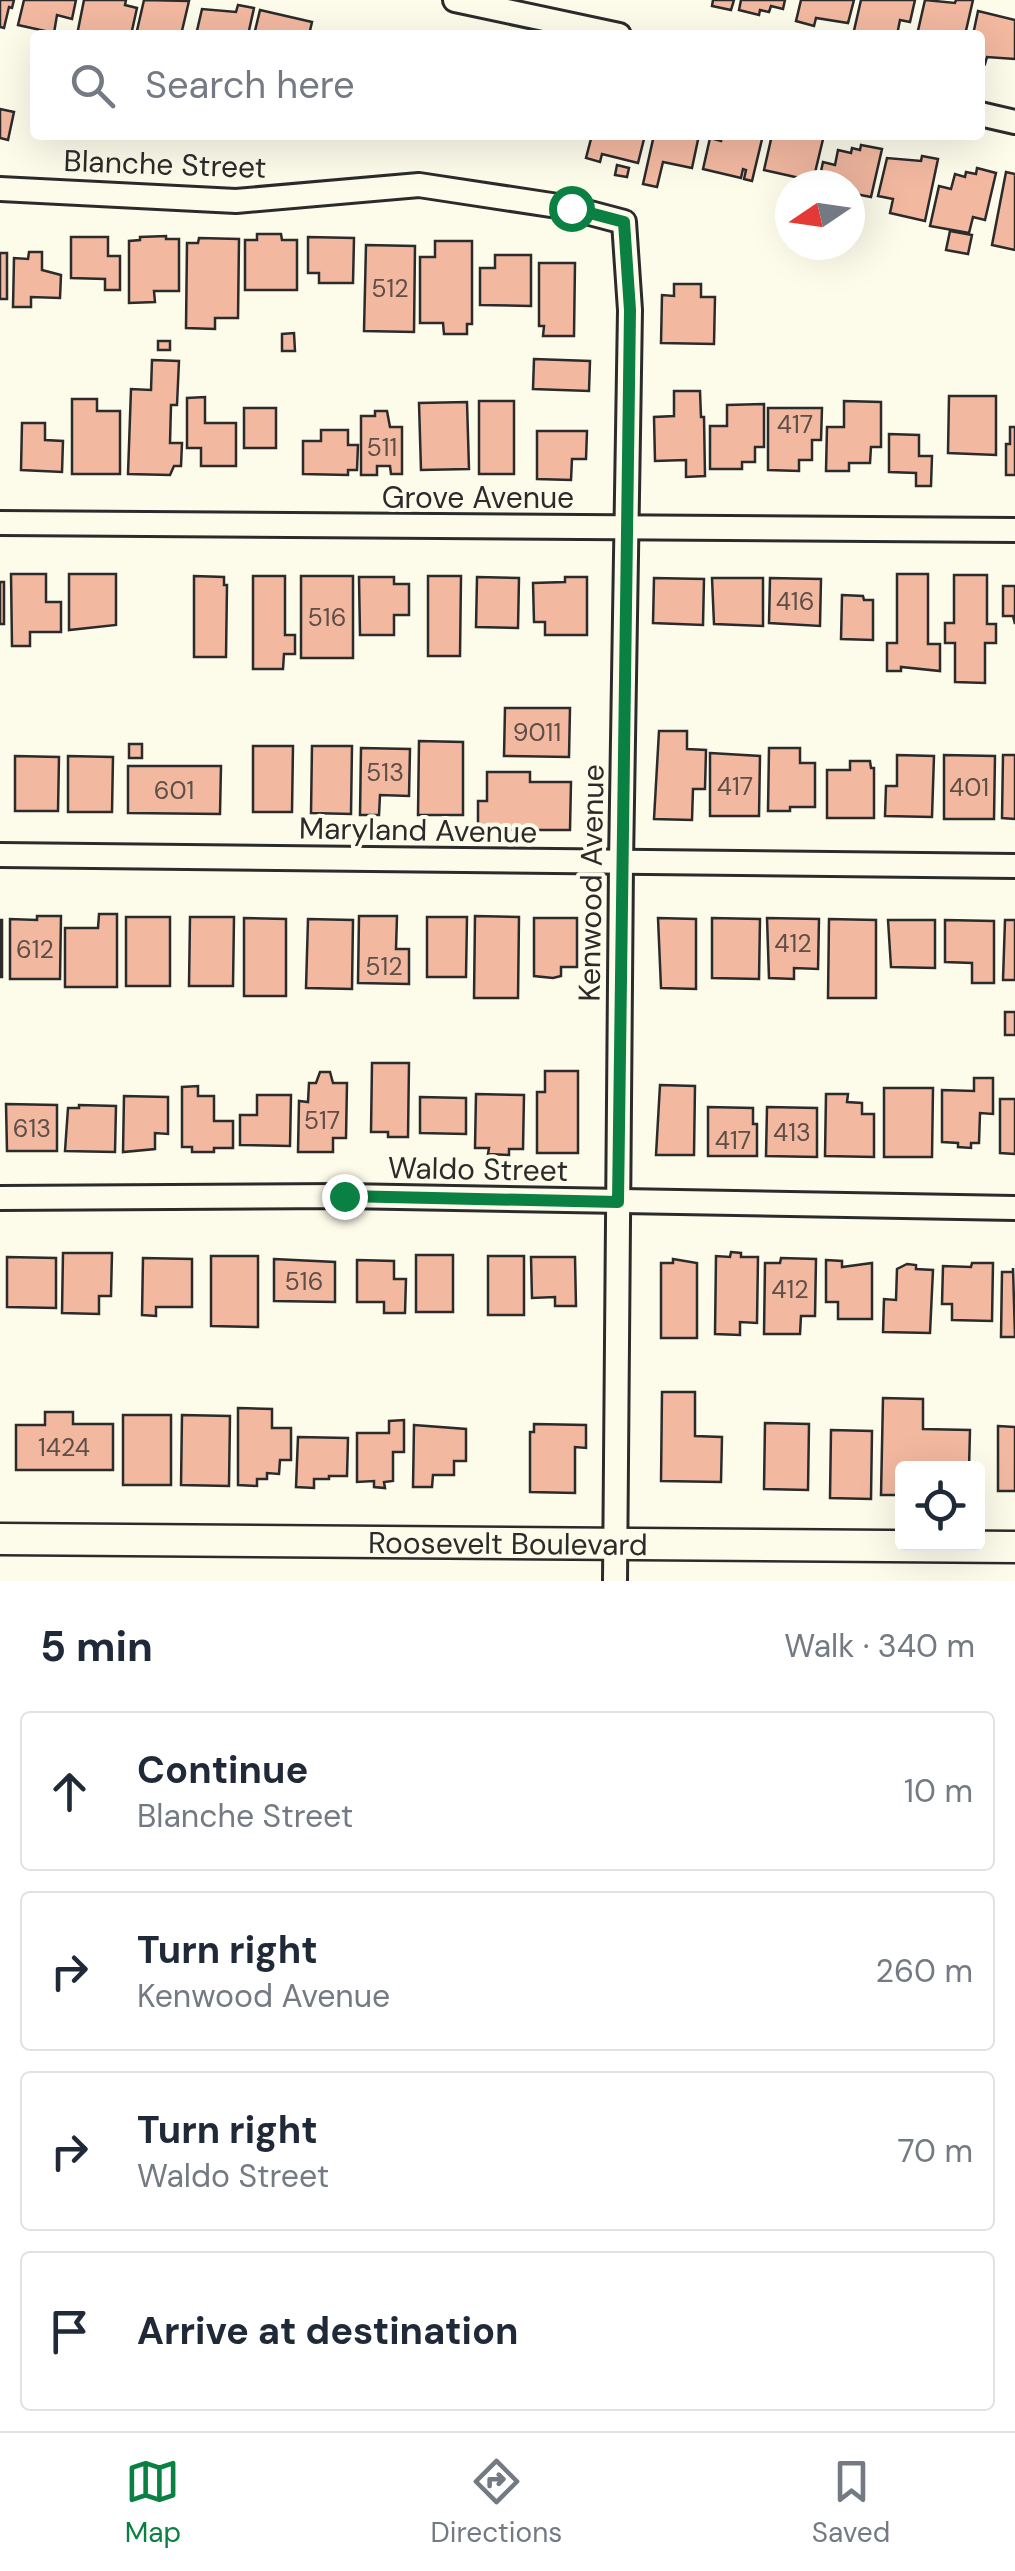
<!DOCTYPE html>
<html lang="en">
<head>
<meta charset="utf-8">
<style>
	:root { --surface:#fff; --page:#f6f6f7; --text:#1f2937; --muted:#747a83; --line:#e0e1e3; --accent:#0b8043 }
	body { margin:0; font-family:"DM Sans",sans-serif; background:var(--page); color:var(--text) }
	.controls { position:absolute; right:30px; bottom:30px; display:grid; overflow:hidden; border-radius:10px; box-shadow:0 10px 40px #0002 }
	.controls button { width:90px; height:90px; display:grid; place-items:center; padding:0; border:0; border-bottom:2px solid var(--line); background:var(--surface); color:var(--text); font:50px sans-serif }
	.compass { position:absolute; left:775px; top:170px; width:90px; height:90px; border-radius:50%; background:var(--surface); box-shadow:0 10px 40px #0002; rotate:257deg }
	.stop { position:absolute; width:30px; height:30px; margin:-22px; border:8px solid #0b8043; border-radius:50%; background:#fff }
	.stop.end { background:#0b8043; border-color:#fff; box-shadow:0 2px 10px #0008 }
	.list { margin:0; padding:0; list-style:none }
	h2 { display:flex; justify-content:space-between; align-items:center; height:130px; margin:0; padding:0 40px; font-size:42px }
	h2 small { font-size:32px; font-weight:400; color:var(--muted) }
	.list li { display:grid; grid-template-columns:65px 1fr auto; gap:30px; align-items:center; box-sizing:border-box; height:160px; margin:0 20px 20px; padding:0 20px; border:2px solid var(--line); border-radius:10px }
	.list b { display:block; font-size:38px; white-space:nowrap }
	.list p { margin:0; font-size:32px; white-space:nowrap; color:var(--muted) }
	.list em { font-size:32px; font-style:normal; color:var(--muted) }
	.icon { flex:none; width:55px; height:55px; fill:none; stroke:currentColor; stroke-width:2; stroke-linecap:round; stroke-linejoin:round }
	.map { position:relative; flex:none; width:1015px; height:1581px; overflow:hidden }
	.search { position:absolute; background:var(--surface); box-shadow:0 10px 40px #0002; left:30px; right:30px; top:30px; height:110px; display:flex; align-items:center; gap:25px; box-sizing:border-box; padding:0 35px; border-radius:10px; color:var(--muted); font-size:38px }
	.sheet { height:850px; background:var(--surface) }
	nav { display:flex; justify-content:space-around; align-items:center; box-sizing:border-box; height:140px; border-top:2px solid var(--line); background:var(--surface); font-size:28px; color:var(--muted) }
	nav a { display:grid; justify-items:center; gap:5px }
	nav .on { color:var(--accent) }
	.map>svg:first-child { display:block }
	.building { fill:#f2b8a0; stroke:#2b2b2b; stroke-width:2.5 }
	.lines { fill:none; stroke-linecap:round; stroke-linejoin:round }
	.minor-casing { stroke:#2b2b2b; stroke-width:28 }
	.tertiary-casing { stroke:#2b2b2b; stroke-width:35 }
	.minor { stroke:#fdfbea; stroke-width:22 }
	.tertiary { stroke:#fdfbea; stroke-width:30 }
	.route { stroke:#0b8043; stroke-width:12 }
	.labels { text-anchor:middle; dominant-baseline:central; stroke-width:8; stroke-linejoin:round; paint-order:stroke }
	.number-label { font-size:25px; fill:#5d4e48 }
	.street-label { font-size:30px; fill:#2b2b2b; stroke:#fdfbea }
</style>
</head>
<body>
<div class="map">
<svg width="1015" height="1581" viewBox="0 0 1015 1581">
	<rect width="100%" height="100%" fill="#fdfbea"/>
	<!-- building -->
	<g class="building">
		<path d="M0,0H14L12,8L9,7L4,28L0,27Z"/>
		<path d="M24,0H76L72,19L57,15L54,33L18,25Z"/>
		<path d="M84,0H126L125,5L137,8L131,35H77Z"/>
		<path d="M144,0L189,1L181,35H136Z"/>
		<path d="M713,0H734L731,10L712,6Z"/>
		<path d="M741,0H785L783,9L771,6L769,12L760,10L759,15L739,10Z"/>
		<path d="M801,0H854L848,23L816,18L814,26L796,21Z"/>
		<path d="M861,0H915L910,22L900,20L897,35L885,32L884,35H853Z"/>
		<path d="M925,0L955,3L956,0H973L965,35H917Z"/>
		<path d="M238,5L254,8L248,35H196L202,9L236,12Z"/>
		<path d="M260,10L312,22L309,35H254Z"/>
		<path d="M978,11L1015,20V59L987,57L985,64L980,62V35H973Z"/>
		<path d="M0,109L14,112L8,140L0,138Z"/>
		<path d="M592,135H645L638,163L602,154L600,162L586,158Z"/>
		<path d="M654,135H699L692,168L663,162L657,187L643,184Z"/>
		<path d="M722,135H763L752,181L744,179L746,170L743,169L741,178L703,169L710,138L721,141Z"/>
		<path d="M772,135L791,138L792,135H824L813,181L764,170Z"/>
		<path d="M861,145L882,149L871,197L850,193V185H818L823,162L835,165L838,150L851,153L852,148L860,150Z"/>
		<path d="M922,156L938,159L925,221L890,213L893,199L878,196L887,158L921,161Z"/>
		<path d="M617,165L629,168L627,177L615,175Z"/>
		<path d="M977,168L996,173L985,220L973,217L969,233L930,226L939,186L951,189L955,174L965,177L966,172L976,174Z"/>
		<path d="M1006,172L1015,174V250L992,245Z"/>
		<path d="M950,231L972,235L968,254L946,250Z"/>
		<path d="M257,234H281L282,240H297V290H245V240H257Z"/>
		<path d="M166,236V239H179V291H154L155,302L129,303V241L140,240V237Z"/>
		<path d="M71,237H108V256H120V290H105V279L71,278Z"/>
		<path d="M308,237L354,238L353,283H319V273H308Z"/>
		<path d="M199,238L239,239L238,318H215V329L186,328L187,243H198Z"/>
		<path d="M435,241H472V324H467V334H444L443,323H420V257H435Z"/>
		<path d="M366,245L415,246L414,332L364,331Z"/>
		<path d="M29,252H42V270L61,275L60,298L31,297V307H13L14,258L28,259Z"/>
		<rect x="0" y="253" width="7" height="46"/>
		<path d="M495,255H531V306L480,305V268H495Z"/>
		<path d="M539,263H575L574,336H543L544,326H539Z"/>
		<path d="M674,284H701V297H715L714,344L661,343L662,295L674,296Z"/>
		<path d="M294,333L295,351H282V334Z"/>
		<rect x="158" y="341" width="12" height="9"/>
		<path d="M534,359L590,361L589,391L533,389Z"/>
		<path d="M152,360L179,361L177,405H171L170,443H182L181,466H174L170,475L128,474L131,389L151,390Z"/>
		<path d="M674,391H700L701,417H704L705,476L686,477V460L655,461L654,417L674,416Z"/>
		<path d="M949,396H996V455L948,453Z"/>
		<path d="M205,397V423H236V466H201V448H187V398Z"/>
		<path d="M72,399H97V411H120V474H72Z"/>
		<rect x="479" y="401" width="35" height="73"/>
		<path d="M844,401L881,402V447H871L870,463H849V471H826L827,427H844Z"/>
		<path d="M467,402L469,469L421,470L419,403Z"/>
		<path d="M764,404V447H755V462H742V469H710V426H727V405Z"/>
		<rect x="244" y="408" width="32" height="40"/>
		<path d="M768,408H822L821,440H812V460H799V471L768,470Z"/>
		<path d="M375,411H387L390,427H402V474H391L390,466H377V475H361V416H375Z"/>
		<path d="M22,423H45V440L63,441L62,472L21,470Z"/>
		<path d="M1010,427H1015V475H1006V444H1010Z"/>
		<path d="M321,430H348V445H358L357,470H348V475L303,474V441H321Z"/>
		<path d="M537,431H587L586,459H572L571,480L537,479Z"/>
		<path d="M889,434L919,435V456H932L931,486H916V473L889,472Z"/>
		<path d="M11,574H46V602H61V632H30V646H12Z"/>
		<path d="M69,574H116V625L69,630Z"/>
		<path d="M897,574H928V644H940V671L901,667V671H887V643H897Z"/>
		<path d="M954,575H987V624H996V643H985V683L955,682V643H945V623H954Z"/>
		<path d="M194,576L224,577V585H227L226,657H194Z"/>
		<path d="M253,576H285V635H295V654H284L283,669H253Z"/>
		<rect x="301" y="576" width="52" height="82"/>
		<path d="M428,576H461L460,656H428Z"/>
		<path d="M359,577H394V584H409V615H394V635H360Z"/>
		<path d="M477,577L519,578L518,628L476,627Z"/>
		<path d="M565,577H587V635H545V622H534L533,583L565,582Z"/>
		<path d="M654,578L704,579L703,625L653,623Z"/>
		<path d="M712,578H763V626L714,624Z"/>
		<path d="M770,578L821,579L820,626L769,623Z"/>
		<rect x="0" y="582" width="4" height="42"/>
		<path d="M1003,586H1015V624L1013,616H1003Z"/>
		<path d="M842,595L863,596L864,600H873V640L841,639Z"/>
		<path d="M505,708H570L569,757L504,756Z"/>
		<path d="M659,731H687V749L706,750L705,789H693L692,820L654,819Z"/>
		<path d="M419,741L463,742V815H418Z"/>
		<rect x="129" y="744" width="13" height="14"/>
		<path d="M253,746H293L292,812H253Z"/>
		<path d="M312,746H352L351,814L311,813Z"/>
		<path d="M361,748L410,749L409,796L380,795L379,815H360Z"/>
		<path d="M769,748H800V763H815V807H790V811H768Z"/>
		<path d="M710,753L760,756L759,816H710Z"/>
		<path d="M897,755L934,756L932,817L885,816L886,786H897Z"/>
		<path d="M944,755L995,756L994,819H944Z"/>
		<path d="M1003,755H1015V819L1002,818Z"/>
		<path d="M15,756L59,757L58,811H15Z"/>
		<path d="M68,756L113,757L112,812H68Z"/>
		<path d="M850,761H870L871,768H874V818H827V770H850Z"/>
		<path d="M128,766H221L220,814L128,813Z"/>
		<path d="M487,772H530V782H571L570,830H478V801H487Z"/>
		<path d="M99,914H117V987H65V928H98Z"/>
		<path d="M37,916H61L60,979H10V919L37,920Z"/>
		<path d="M359,916H397L396,949H409V984L358,983Z"/>
		<path d="M475,916L519,917L518,998H474Z"/>
		<rect x="126" y="917" width="44" height="69"/>
		<path d="M190,917H234L233,986H189Z"/>
		<path d="M427,917H467L466,977H427Z"/>
		<path d="M244,918L286,919V996H244Z"/>
		<path d="M534,918H577V967H561V976L553,978L534,976Z"/>
		<path d="M658,918L696,919V989L661,988Z"/>
		<path d="M712,918L760,919L759,979L712,978Z"/>
		<path d="M767,918L819,919L818,969L794,968V979L769,978Z"/>
		<path d="M308,919L353,920L352,989L306,988Z"/>
		<path d="M829,919L876,920V998H828Z"/>
		<rect x="0" y="920" width="2" height="57"/>
		<path d="M888,920H935V968L891,967Z"/>
		<path d="M945,920L994,921V983H972V963L945,962Z"/>
		<path d="M1005,920H1015V980H1003Z"/>
		<rect x="1005" y="1012" width="10" height="23"/>
		<path d="M372,1063H409L408,1137H388V1132H371Z"/>
		<path d="M545,1071H578V1153H537V1092H545Z"/>
		<path d="M320,1072H330L333,1083H347L346,1138H333V1152H298L299,1101L308,1102L309,1083H316Z"/>
		<path d="M974,1078H993V1114L980,1113L979,1143H971V1148L958,1147V1143L942,1142V1090L974,1091Z"/>
		<path d="M660,1085L695,1086L694,1155H656Z"/>
		<path d="M198,1086V1096H214V1121H233V1148H214V1152H192V1147H182V1087Z"/>
		<path d="M884,1088H933L932,1157H884Z"/>
		<path d="M476,1094L524,1095L523,1149H509V1155L488,1154L489,1148H475Z"/>
		<path d="M826,1094H848L847,1102L862,1103V1114H874V1157L825,1156Z"/>
		<path d="M257,1095H291L290,1146L240,1145V1115H257Z"/>
		<path d="M124,1096L168,1097V1134L155,1133V1149L123,1152Z"/>
		<path d="M420,1097L466,1098V1134L420,1133Z"/>
		<path d="M1000,1099H1015V1154L1000,1153Z"/>
		<path d="M6,1104L57,1105V1151H7Z"/>
		<path d="M79,1105L116,1106L115,1152L65,1151L68,1108H79Z"/>
		<path d="M708,1107L753,1108V1124H757V1156H708Z"/>
		<path d="M767,1107L817,1108V1157L766,1156Z"/>
		<path d="M731,1252L741,1253V1257H758L757,1323L740,1322V1335L715,1334L716,1256L730,1257Z"/>
		<path d="M63,1253H112L111,1296H99V1314L62,1313Z"/>
		<rect x="416" y="1255" width="37" height="57"/>
		<path d="M211,1256H258V1327L211,1326Z"/>
		<rect x="488" y="1256" width="36" height="59"/>
		<path d="M7,1257L56,1258V1308L7,1307Z"/>
		<path d="M531,1257H575L576,1306H555V1297L532,1298Z"/>
		<path d="M143,1258L192,1259V1307H156V1316L142,1315Z"/>
		<path d="M781,1258L816,1259L815,1316H801L800,1334H764L765,1263H780Z"/>
		<path d="M274,1259L335,1262V1302L274,1301Z"/>
		<path d="M673,1259L697,1263V1338H661V1263H673Z"/>
		<path d="M357,1260L394,1261V1279H406L405,1313H384V1302H357Z"/>
		<path d="M826,1260L842,1261V1267L872,1263V1319H838V1302H826Z"/>
		<path d="M972,1263H993L992,1321L952,1320V1304H942L943,1266L971,1267Z"/>
		<path d="M907,1264L916,1265V1269L933,1270L930,1333L883,1332L884,1299L896,1300L897,1269Z"/>
		<path d="M1013,1268L1015,1337H1001L1002,1272H1013Z"/>
		<path d="M662,1392H695V1436L722,1437L721,1482L661,1481Z"/>
		<path d="M883,1398L923,1399V1429L970,1430L969,1469H902V1495H881Z"/>
		<path d="M238,1408L272,1409V1428H291V1460H280L279,1474L267,1473V1479H257V1486L238,1485Z"/>
		<path d="M45,1412H73V1424H113V1470H16V1425H45Z"/>
		<rect x="123" y="1415" width="48" height="70"/>
		<path d="M182,1415L230,1416L229,1486L181,1485Z"/>
		<path d="M404,1420V1452H393V1481L384,1482L385,1488L374,1487V1481L357,1482V1433H389V1421Z"/>
		<path d="M765,1423L809,1424L808,1490L764,1489Z"/>
		<path d="M534,1424L586,1425V1448L575,1447V1493L530,1492V1432H534Z"/>
		<path d="M414,1425L466,1429V1461H454V1475H433L432,1487H413Z"/>
		<path d="M998,1426L1015,1427V1491H998Z"/>
		<path d="M831,1430L872,1431L871,1499L830,1498Z"/>
		<path d="M298,1437L348,1438L347,1476H329V1479H314V1488L296,1487Z"/>
	</g>
	<g class="lines">
		<defs>
			<g id="minor">
				<path d="M455,0L619,35"/>
				<path d="M980,114L1015,122"/>
				<path d="M0,189L236,201L419,185L571,208L624,222L630,310L621,863L615,1581"/>
				<path d="M0,523L1015,530"/>
				<path d="M0,855L1015,866"/>
				<path d="M0,1198L343,1196L1015,1208"/>
			</g>
			<g id="tertiary">
				<path id="s1" d="M0,1539L1015,1547"/>
			</g>
		</defs>
		<!-- minor casing -->
		<use href="#minor" class="minor-casing"/>
		<!-- tertiary casing -->
		<use href="#tertiary" class="tertiary-casing"/>
		<!-- minor -->
		<use href="#minor" class="minor"/>
		<!-- tertiary -->
		<use href="#tertiary" class="tertiary"/>
	</g>
	<g class="lines">
		<!-- route -->
		<path class="route" d="M344,1196L618,1202L630,310L624,222L571,208"/>
	</g>
	<g class="labels">
		<!-- number labels -->
		<g class="number-label">
			<text x="390" y="288">512</text>
			<text x="795" y="424">417</text>
			<text x="382" y="447">511</text>
			<text x="795" y="601">416</text>
			<text x="327" y="617">516</text>
			<text x="537" y="732">9011</text>
			<text x="385" y="772">513</text>
			<text x="735" y="786">417</text>
			<text x="969" y="787">401</text>
			<text x="174" y="790">601</text>
			<text x="793" y="943">412</text>
			<text x="35" y="949">612</text>
			<text x="384" y="966">512</text>
			<text x="322" y="1120">517</text>
			<text x="32" y="1128">613</text>
			<text x="792" y="1132">413</text>
			<text x="733" y="1140">417</text>
			<text x="304" y="1281">516</text>
			<text x="790" y="1289">412</text>
			<text x="64" y="1447">1424</text>
		</g>
		<!-- street labels -->
		<g class="street-label">
			<text transform="translate(165 164) rotate(2)">Blanche Street</text>
			<text x="478" y="497">Grove Avenue</text>
			<text transform="translate(418 830) rotate(1)">Maryland Avenue</text>
			<text transform="translate(591 883) rotate(-89)">Kenwood Avenue</text>
			<text transform="translate(478 1169) rotate(1)">Waldo Street</text>
			<text stroke="none"><textPath href="#s1" startOffset="508">Roosevelt Boulevard</textPath></text>
		</g>
	</g>
</svg>
<div class="controls">
<button><svg class="icon" aria-label="locate" viewBox="0 0 24 24"><circle cx="12" cy="12" r="6"/><path d="M12 2v4M12 18v4M2 12h4M18 12h4"/></svg></button>
</div>
<svg class="compass" viewBox="-18 -18 36 36"><path d="M0-13l5 13h-10z" fill="#e53935"/><path d="M0 13l5-13h-10z" fill="#747a83"/></svg>
<div class="stop" style="left:571px;top:208px"></div>
<div class="stop end" style="left:344px;top:1196px"></div>
<div class="search"><svg class="icon" aria-label="search" viewBox="0 0 24 24"><circle cx="10" cy="10" r="6"/><path d="M15 15l6 6"/></svg>Search here</div>
</div>
<section class="sheet">
<h2>5 min<small>Walk · 340 m</small></h2>
<ul class="list">
<li><svg class="icon" aria-label="ahead" viewBox="0 0 24 24"><path d="M12 20V5M6 11l6-6 6 6"/></svg><div><b>Continue</b><p>Blanche Street</p></div><em>10 m</em></li>
<li><svg class="icon" aria-label="right" viewBox="0 0 24 24"><path d="M7 20v-9h11M14 6l5 5-5 5"/></svg><div><b>Turn right</b><p>Kenwood Avenue</p></div><em>260 m</em></li>
<li><svg class="icon" aria-label="right" viewBox="0 0 24 24"><path d="M7 20v-9h11M14 6l5 5-5 5"/></svg><div><b>Turn right</b><p>Waldo Street</p></div><em>70 m</em></li>
<li><svg class="icon" aria-label="arrive" viewBox="0 0 24 24"><path d="M6 21V4h12l-3 4 3 4H6"/></svg><div><b>Arrive at destination</b></div></li>
</ul>
</section>
<nav>
<a class="on"><svg class="icon" aria-label="map" viewBox="0 0 24 24"><path d="M3 6l6-2 6 2 6-2v14l-6 2-6-2-6 2zM9 4v14M15 6v14"/></svg>Map</a>
<a><svg class="icon" aria-label="directions" viewBox="0 0 24 24"><path d="M12 3l9 9-9 9-9-9zM9 14v-3h6M13 9l2 2-2 2"/></svg>Directions</a>
<a><svg class="icon" aria-label="saved" viewBox="0 0 24 24"><path d="M7 4h10v16l-5-4-5 4z"/></svg>Saved</a>
</nav>
</body>
</html>
